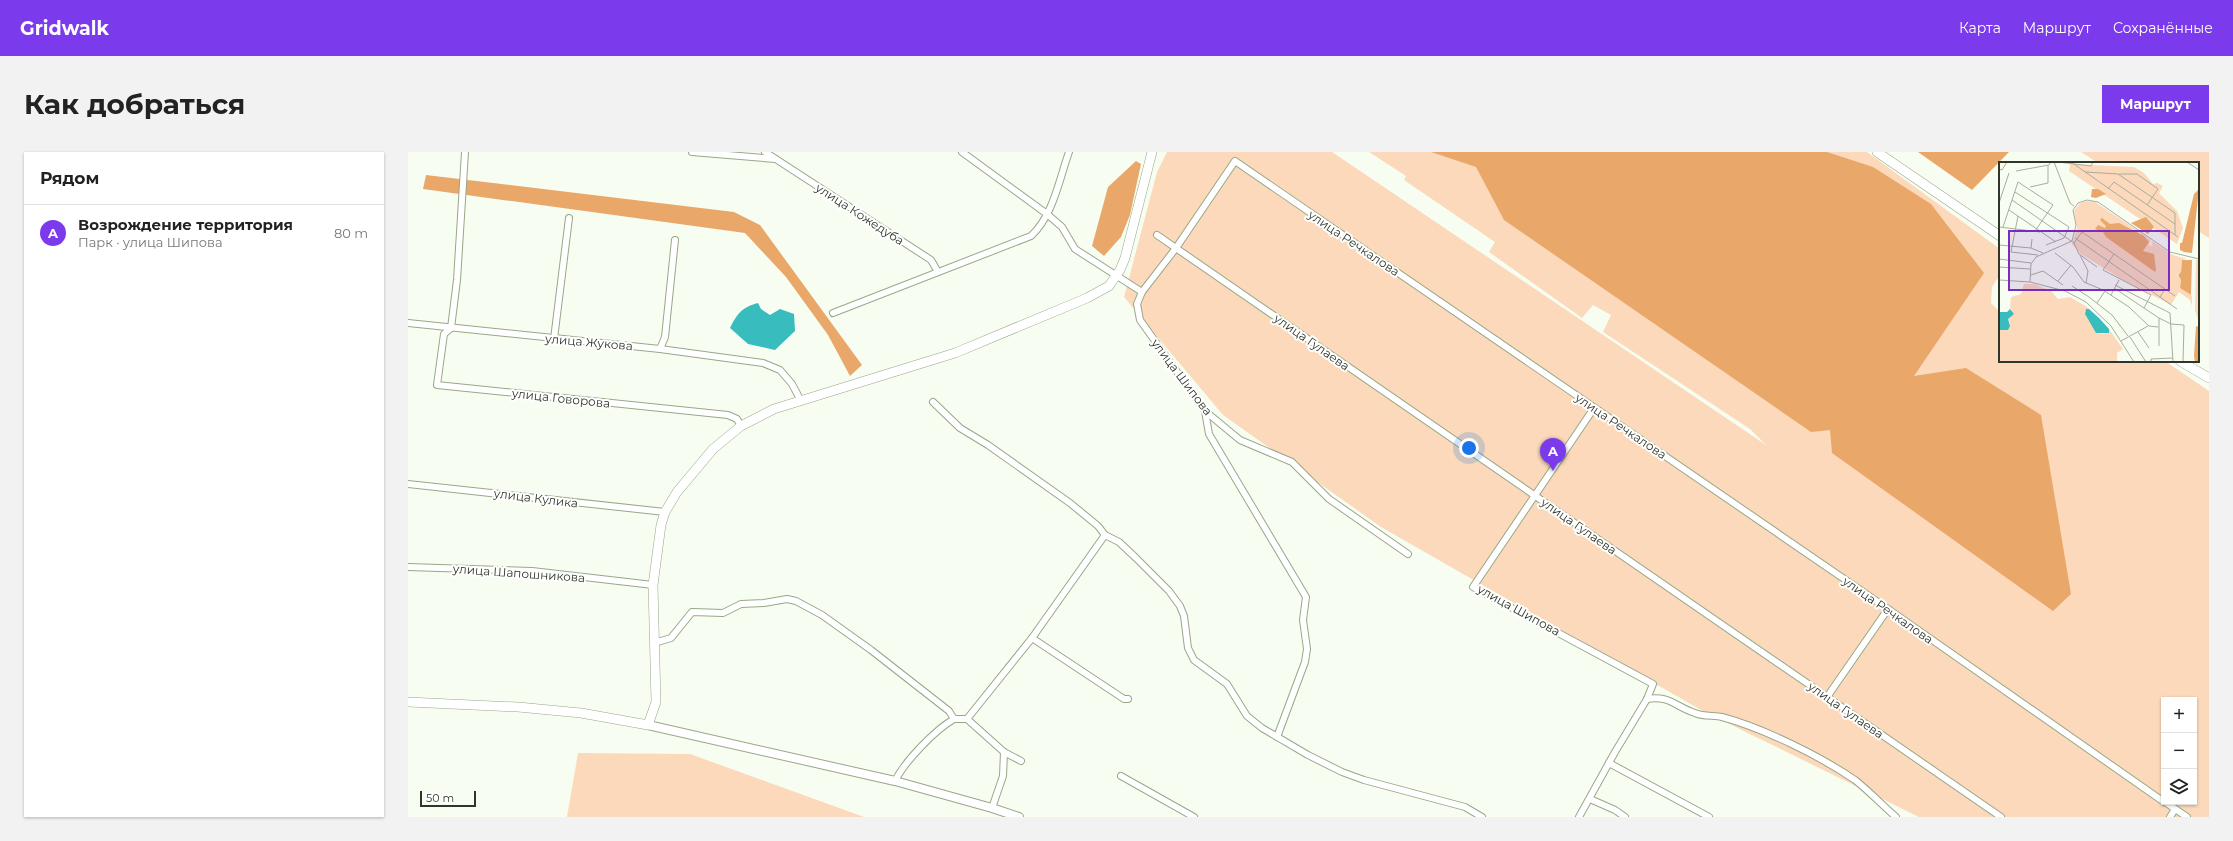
<!DOCTYPE html>
<html lang="ru">
<head>
<meta charset="utf-8">
<style>
	:root { --surface:#fff; --page:#f2f2f2; --text:#222; --muted:#767676; --line:#e0e0e0; --accent:#7c3aed }
	body { margin:0; font-family:Montserrat,sans-serif; background:var(--page); color:var(--text) }
	.controls { position:absolute; right:12px; bottom:12px; display:grid; overflow:hidden; border-radius:0px; box-shadow:0 1px 3px #0004 }
	.controls button { width:36px; height:36px; display:grid; place-items:center; padding:0; border:0; border-bottom:1px solid var(--line); background:var(--surface); color:var(--text); font:20px sans-serif }
	.scale { position:absolute; left:12px; bottom:10px; width:56px; box-sizing:border-box; padding-left:4px; border:2px solid #2f3629; border-top:0; font-size:11px; line-height:14px; white-space:nowrap; color:#2f3629; -webkit-text-stroke:3px #fff; paint-order:stroke }
	.you { position:absolute; left:1061px; top:296px; width:14px; height:14px; margin:-10px; border:3px solid #fff; border-radius:50%; background:#1a73e8; box-shadow:0 0 0 6px #1a73e833 }
	.badge { display:grid; place-items:center; width:26px; height:26px; border-radius:50%; background:var(--accent); color:#fff; font-size:13px; font-weight:700 }
	.pin { position:absolute; translate:-50% -33px; filter:drop-shadow(0 1px 2px #0008) }
	.pin::after { content:''; position:absolute; top:21px; width:14px; height:12px; background:inherit; clip-path:polygon(0 0,100% 0,50% 100%) }
	.list { margin:0; padding:0; list-style:none }
	h2 { display:flex; justify-content:space-between; align-items:center; height:52px; margin:0; padding:0 16px; font-size:17px }
	h2 small { font-size:13px; font-weight:400; color:var(--muted) }
	.list li { display:grid; grid-template-columns:26px 1fr auto; gap:12px; align-items:center; box-sizing:border-box; height:56px; padding:0 16px; border-top:1px solid var(--line) }
	.list b { display:block; font-size:15px; white-space:nowrap }
	.list p { margin:0; font-size:13px; white-space:nowrap; color:var(--muted) }
	.list em { font-size:13px; font-style:normal; color:var(--muted) }
	.icon { flex:none; width:22px; height:22px; fill:none; stroke:currentColor; stroke-width:2; stroke-linecap:round; stroke-linejoin:round }
	.map { position:relative; flex:none; width:1801px; height:665px; overflow:hidden; border-radius:0px }
	header { display:flex; align-items:center; gap:24px; box-sizing:border-box; height:56px; padding:0 20px; background:var(--accent); color:#fff }
	header strong { font-size:19px }
	nav { display:flex; gap:22px; margin-inline-start:auto; font-size:14px }
	.intro { display:flex; align-items:center; justify-content:space-between; box-sizing:border-box; height:96px; padding:0 24px }
	h1 { margin:0; font-size:28px }
	.button { padding:10px 18px; border-radius:0px; background:var(--accent); color:#fff; font-size:14px; font-weight:700 }
	main { display:flex; gap:24px; padding:0 24px }
	aside { flex:1; background:var(--surface); border-radius:0px; box-shadow:0 1px 3px #0004 }
	.map>svg:first-child { display:block }
	.green { fill:#fbd9ba; fill-rule:evenodd }
	.forest { fill:#e9a86a }
	.water { fill:#39bcbe }
	.lines { fill:none; stroke-linecap:round; stroke-linejoin:round }
	.minor-casing { stroke:#97a889; stroke-width:8 }
	.tertiary-casing { stroke:#97a889; stroke-width:10 }
	.secondary-casing { stroke:#97a889; stroke-width:10 }
	.minor { stroke:#fff; stroke-width:6 }
	.tertiary { stroke:#fff; stroke-width:8 }
	.secondary { stroke:#fff; stroke-width:9 }
	.labels { text-anchor:middle; dominant-baseline:central; stroke-width:4; stroke-linejoin:round; paint-order:stroke }
	.street-label { font-size:12px; fill:#2f3629; stroke:#fff }
	.inset-road { fill:none; stroke:#a7aea1; stroke-width:1 }
	.view { fill:#7b2cbf; fill-opacity:0.15; stroke:#7b2cbf; stroke-width:2 }
	.inset-edge { fill:none; stroke:#2f3629; stroke-width:2 }
</style>
</head>
<body>
<header>
<strong>Gridwalk</strong>
<nav><a>Карта</a><a>Маршрут</a><a>Сохранённые</a></nav>
</header>
<div class="intro"><h1>Как добраться</h1><a class="button">Маршрут</a></div>
<main>
<aside>
<h2>Рядом<small></small></h2>
<ul class="list">
<li><span class="badge">A</span><div><b>Возрождение территория</b><p>Парк · улица Шипова</p></div><em>80 m</em></li>
</ul>
</aside>
<div class="map">
<svg width="1801" height="665" viewBox="0 0 1801 665">
	<rect width="100%" height="100%" fill="#f7fef1"/>
	<!-- green -->
	<g class="green">
		<path d="M759,0H924L1358,293L1342,277L1195,180L1203,163L1185,153L1174,166L1081,100L1087,90L996,28L998,24L961,0H1459L1592,97V123L1584,135L1583,151L1592,160V209H1757L1801,239V665H1511L1293,558L973,375L815,263L716,145L749,20ZM1756,548H1786V650H1756Z"/>
		<path d="M1673,0H1801V86L1790,79V11H1690Z"/>
		<path d="M170,601L282,602L456,665H159Z"/>
	</g>
	<!-- forest -->
	<g class="forest">
		<path d="M1023,0H1419L1465,15L1523,52L1576,121L1506,224L1558,216L1633,263L1663,442L1645,459L1424,301L1422,278L1403,280L1096,68L1068,15Z"/>
		<path d="M1510,0H1601L1564,38Z"/>
		<path d="M728,9L733,12L722,63L713,85L696,104L684,94L700,35Z"/>
		<path d="M18,23L326,60L352,73L454,213L442,224L420,183L378,125L337,81L15,37Z"/>
	</g>
	<!-- water -->
	<path class="water" d="M350,151L353,157L362,163L372,157L386,162L387,179L367,198L340,192L322,176C329,162 334,155 350,151Z"/>
	<g class="lines">
		<defs>
			<g id="minor">
				<path d="M57,0L49,128L43,176L36,182L29,233L320,263L329,267L333,274"/>
				<path d="M284,0L367,7"/>
				<path d="M357,0L523,108L530,120"/>
				<path d="M554,0L639,62L654,75L667,97L734,140L768,96L827,9L1480,457L1756,650"/>
				<path d="M749,83L1593,665"/>
				<path d="M734,140L729,152L732,168L797,259L832,288L884,310L921,347L1000,402"/>
				<path d="M425,161L623,84C645,64 651,28 661,0"/>
				<path d="M0,171L252,197L257,185L267,88"/>
				<path d="M146,187L161,66"/>
				<path d="M252,197L355,211L372,218L384,232L393,249"/>
				<path d="M525,250L552,276L580,293L662,351L690,374L697,383L711,390L728,406L761,439L772,454L776,464L780,496L786,508L819,532L839,564L854,576L900,603L934,620L956,628L1057,655L1074,665"/>
				<path d="M797,259L801,282L898,445L895,468L899,497L897,510L869,585"/>
				<path d="M0,332L257,360"/>
				<path d="M0,415L124,419L245,433"/>
				<path d="M624,486L716,547H720"/>
				<path d="M246,491L263,486L284,460L315,461L333,452L356,451L379,447L388,449L414,463L463,498L541,559L546,567H559L596,600L613,609"/>
				<path d="M1419,545L1480,457"/>
				<path d="M1239,547C1261,543 1268,555 1287,561C1296,565 1306,563 1314,565C1355,576 1412,604 1447,628C1461,639 1474,653 1488,665"/>
				<path d="M559,567L624,486L697,383"/>
				<path d="M1201,611L1301,665"/>
				<path d="M713,624L786,665"/>
				<path d="M487,629C497,609 527,578 546,567"/>
				<path d="M1182,647L1207,658L1217,665"/>
				<path d="M1757,650L1779,665"/>
				<path d="M584,656L595,624L596,600"/>
				<path d="M1171,665L1207,600L1239,547L1245,532L1065,435L1186,256"/>
				<path d="M1762,665L1767,657"/>
			</g>
			<path id="tertiary" d="M240,573L487,629L584,656L611,665"/>
			<g id="secondary">
				<path d="M1469,0L1592,84"/>
				<path d="M1772,209L1801,226"/>
				<path d="M0,550L110,555L173,561L240,573L248,550L245,433L253,373L257,360L269,340L305,297L333,274L366,257L547,201L679,146L701,134L712,118L717,106L744,0"/>
			</g>
		</defs>
		<!-- minor casing -->
		<use href="#minor" class="minor-casing"/>
		<!-- tertiary casing -->
		<use href="#tertiary" class="tertiary-casing"/>
		<!-- secondary casing -->
		<use href="#secondary" class="secondary-casing"/>
		<!-- minor -->
		<use href="#minor" class="minor"/>
		<!-- tertiary -->
		<use href="#tertiary" class="tertiary"/>
		<!-- secondary -->
		<use href="#secondary" class="secondary"/>
	</g>
	<g class="labels">
		<!-- street labels -->
		<g class="street-label">
			<text transform="translate(452 62) rotate(33)">улица Кожедуба</text>
			<text transform="translate(946 91) rotate(34)">улица Речкалова</text>
			<text transform="translate(181 190) rotate(5)">улица Жукова</text>
			<text transform="translate(904 190) rotate(35)">улица Гулаева</text>
			<text transform="translate(774 225) rotate(53)">улица Шипова</text>
			<text transform="translate(153 246) rotate(6)">улица Говорова</text>
			<text transform="translate(1213 274) rotate(34)">улица Речкалова</text>
			<text transform="translate(128 346) rotate(7)">улица Кулика</text>
			<text transform="translate(1171 374) rotate(35)">улица Гулаева</text>
			<text transform="translate(111 421) rotate(4)">улица Шапошникова</text>
			<text transform="translate(1111 458) rotate(29)">улица Шипова</text>
			<text transform="translate(1480 458) rotate(35)">улица Речкалова</text>
			<text transform="translate(1438 558) rotate(35)">улица Гулаева</text>
		</g>
	</g>
	<!-- overview -->
	<g transform="translate(1591 10)">
		<rect width="200" height="200" fill="#f7fef1"/>
		<path d="M71,2L135,5L145,11L154,22L158,21L164,24L160,31L178,49L184,66L178,82L70,9ZM87,39L96,40L141,70L152,78L150,82L152,84H154L152,82L153,79L174,93L188,97L183,98L182,110L178,113L182,118L181,126L193,134V144L191,138L180,130L172,143L124,118L82,92L73,82L78,66L75,49L80,42ZM197,98H200V161L196,148ZM25,122H35L52,129L59,137L71,135L88,145L90,147H87L86,152L94,165L103,172L110,171V167L124,187L118,191V200H0V168L9,166L11,162L9,157L13,147H11L12,135L22,132Z" fill="#fbd9ba"/>
		<path d="M93,27H99L107,32L97,36L92,35ZM200,27L193,91L185,90L181,88V81H183L195,32ZM147,55L155,65L149,72L132,61ZM103,56L111,62L120,61L145,74L150,80L144,89L155,92L157,108L156,110L107,75L104,70L96,67L99,63L106,66L107,64L101,58ZM183,98H193L192,133L181,126L182,118L179,113L182,110ZM197,164L200,165V200H196L195,194Z" fill="#e9a86a"/>
		<path d="M11,147L15,152L9,157L11,164L9,168H0V150H8ZM87,147H90L100,156L110,167V171H97L86,152Z" fill="#39bcbe"/>
		<path class="inset-road" d="M55,0L71,41L75,44M59,0L92,4L94,0M72,0L179,75M188,0L200,8M0,7L3,8L8,0M17,9L50,3L52,0M86,10L119,12L176,51V73M120,12H138L159,27L148,43M31,25L49,21V4M109,27L115,20L176,62M16,30L70,65L65,76L47,83M13,38L75,81L83,70L176,134M0,41L10,11M10,48L57,80M19,54L12,90L39,93M0,65L41,70M4,65L19,20L54,43L36,69M76,76L161,135L166,127M75,81L80,92L98,105M0,83L32,86L33,77M32,86L44,91M56,91L74,105L85,120L104,128L130,145L150,164L159,165M115,92L104,108L152,133L145,146M81,93L89,109L87,121M0,97L32,101M0,105L31,107M32,113L44,109L64,123M0,118L31,120L32,102L37,95L73,79L77,63L74,48L79,41L88,38L99,40L171,90L200,97M59,119L72,103M31,120L66,129L87,140L112,164L135,200M116,123L171,151L174,200M73,124L90,135L113,153L129,174M115,126L160,156M112,133L120,118M161,135L178,147M98,141L106,129M139,170L150,186M131,175L147,200M122,179L149,164M160,184V156L172,162L185,163L184,200M152,200V197L174,196M199,200L200,171"/>
		<path class="view" d="M10,69H170V128H10Z"/>
		<rect width="200" height="200" class="inset-edge"/>
	</g>
</svg>
<div class="controls">
<button>+</button>
<button>−</button>
<button><svg class="icon" aria-label="layers" viewBox="0 0 24 24"><path d="M12 4l9 5-9 5-9-5zM3 14l9 5 9-5"/></svg></button>
</div>
<div class="scale">50 m</div>
<div class="you"></div>
<div class="pin badge" style="left:1145px;top:319px">A</div>
</div>
</main>
</body>
</html>
